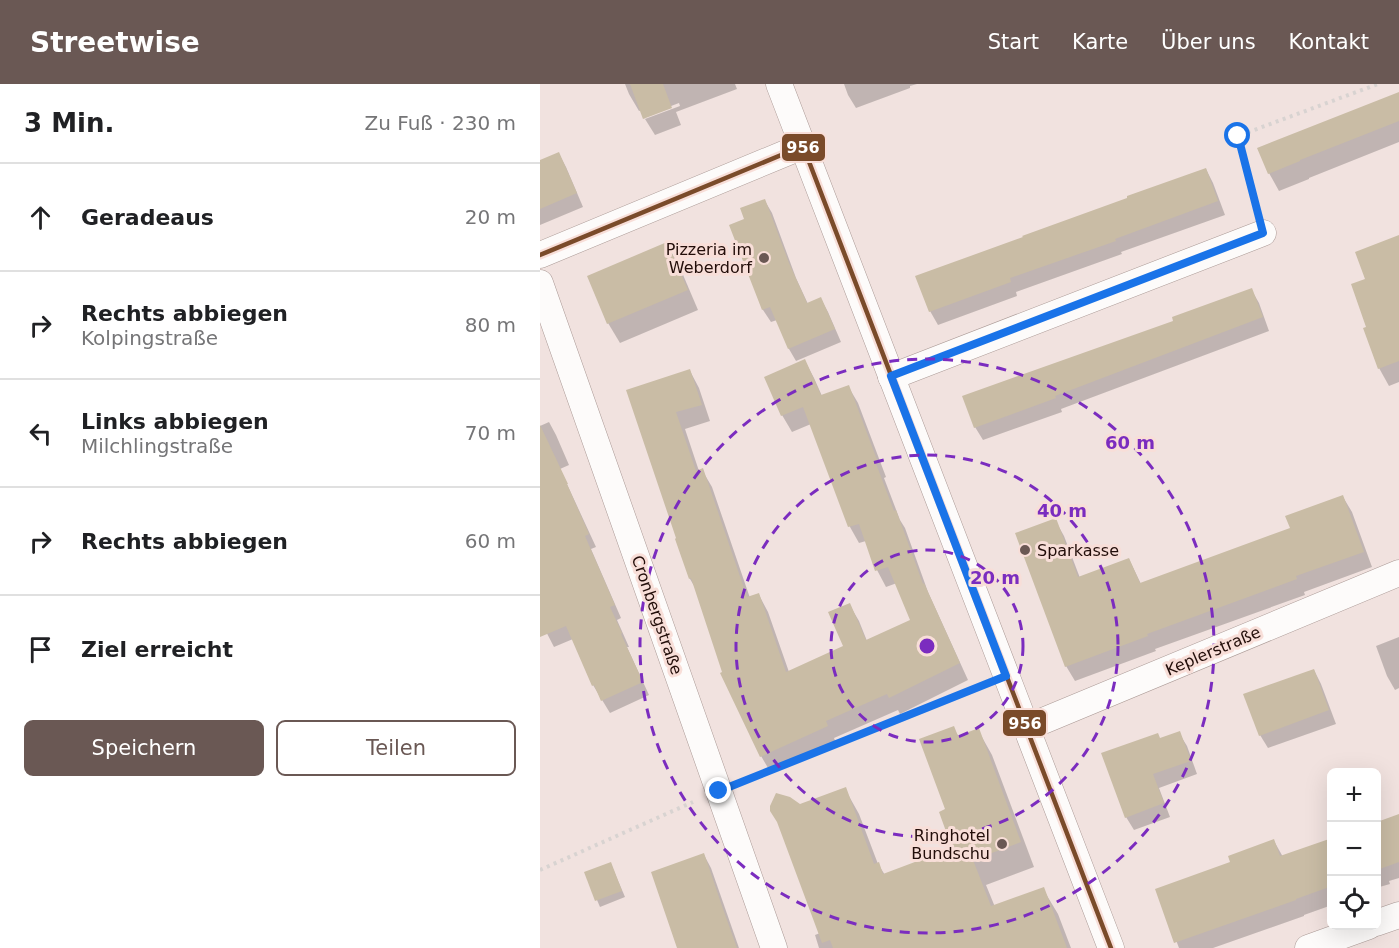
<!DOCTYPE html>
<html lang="de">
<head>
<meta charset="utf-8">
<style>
	:root { --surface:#fff; --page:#f2f2f2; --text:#202124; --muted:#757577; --line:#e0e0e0; --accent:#6a5854 }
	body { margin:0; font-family:"DejaVu Sans",sans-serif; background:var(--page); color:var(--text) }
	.controls { position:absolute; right:18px; bottom:18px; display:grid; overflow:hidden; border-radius:9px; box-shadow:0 6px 24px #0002 }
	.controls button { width:54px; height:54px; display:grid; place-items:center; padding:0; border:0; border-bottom:2px solid var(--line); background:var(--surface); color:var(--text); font:30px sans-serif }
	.stop { position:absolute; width:18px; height:18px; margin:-14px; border:4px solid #1a73e8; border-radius:50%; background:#fff }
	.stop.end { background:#1a73e8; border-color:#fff; box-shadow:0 2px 6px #0008 }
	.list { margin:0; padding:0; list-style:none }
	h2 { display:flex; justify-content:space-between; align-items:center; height:78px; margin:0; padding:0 24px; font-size:26px }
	h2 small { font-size:20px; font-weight:400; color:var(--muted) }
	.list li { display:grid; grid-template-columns:39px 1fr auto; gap:18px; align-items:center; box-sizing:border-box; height:108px; padding:0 24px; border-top:2px solid var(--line) }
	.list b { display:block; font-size:22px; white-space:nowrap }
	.list p { margin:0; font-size:20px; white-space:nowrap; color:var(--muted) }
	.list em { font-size:20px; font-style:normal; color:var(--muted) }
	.actions { display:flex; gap:12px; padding:18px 24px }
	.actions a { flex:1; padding:14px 0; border:2px solid var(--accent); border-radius:9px; text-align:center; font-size:21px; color:var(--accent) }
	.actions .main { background:var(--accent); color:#fff }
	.icon { flex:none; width:33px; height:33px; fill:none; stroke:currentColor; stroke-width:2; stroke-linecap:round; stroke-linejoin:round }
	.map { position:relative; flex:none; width:859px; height:864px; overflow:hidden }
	header { display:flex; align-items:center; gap:36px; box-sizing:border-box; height:84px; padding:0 30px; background:var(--accent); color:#fff }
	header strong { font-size:28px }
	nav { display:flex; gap:33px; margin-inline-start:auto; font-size:21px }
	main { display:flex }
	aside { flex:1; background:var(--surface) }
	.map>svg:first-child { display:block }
	.shadow { fill:#0003 }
	.building { fill:#c9bca5 }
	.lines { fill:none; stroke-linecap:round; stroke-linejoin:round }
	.minor-casing { stroke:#ab9a96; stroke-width:27 }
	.path { stroke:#d8d3d1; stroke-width:4; stroke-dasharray:3 4.5; stroke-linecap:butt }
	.minor { stroke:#fdfbfa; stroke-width:26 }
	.bus-1-casing { stroke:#f8ded8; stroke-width:9 }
	.bus-1 { stroke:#7a4b2a; stroke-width:4.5 }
	.route { stroke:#1a73e8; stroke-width:8 }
	.ring { fill:none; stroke:#7b2cbf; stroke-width:3; stroke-dasharray:10 8 }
	.poi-dot { fill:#6a5854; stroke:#f8ded8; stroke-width:2 }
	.labels { text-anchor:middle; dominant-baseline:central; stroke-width:6; stroke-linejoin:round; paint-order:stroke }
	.poi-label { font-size:16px; fill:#220d09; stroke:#f8ded8; text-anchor:end }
	.street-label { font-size:16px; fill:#220d09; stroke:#f8ded8 }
	.centre { fill:#7b2cbf; stroke:#f8ded8; stroke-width:3 }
	.ring-label { font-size:18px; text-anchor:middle; font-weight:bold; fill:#7b2cbf; stroke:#f8ded8; stroke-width:6; stroke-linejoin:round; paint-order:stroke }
	.line-badge { stroke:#f8ded8; stroke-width:2 }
	.badge-label { font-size:16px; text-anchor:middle; font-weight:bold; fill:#fff }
</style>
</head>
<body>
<header>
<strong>Streetwise</strong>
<nav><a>Start</a><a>Karte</a><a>Über uns</a><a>Kontakt</a></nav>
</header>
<main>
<aside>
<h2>3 Min.<small>Zu Fuß · 230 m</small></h2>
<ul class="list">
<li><svg class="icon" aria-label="ahead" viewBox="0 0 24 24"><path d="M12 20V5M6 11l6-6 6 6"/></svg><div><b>Geradeaus</b></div><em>20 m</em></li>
<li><svg class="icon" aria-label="right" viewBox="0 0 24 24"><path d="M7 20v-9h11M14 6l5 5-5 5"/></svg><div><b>Rechts abbiegen</b><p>Kolpingstraße</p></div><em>80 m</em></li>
<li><svg class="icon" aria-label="left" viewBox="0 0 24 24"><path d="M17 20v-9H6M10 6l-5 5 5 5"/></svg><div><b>Links abbiegen</b><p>Milchlingstraße</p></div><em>70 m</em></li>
<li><svg class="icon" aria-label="right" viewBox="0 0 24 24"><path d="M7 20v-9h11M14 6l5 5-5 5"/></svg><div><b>Rechts abbiegen</b></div><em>60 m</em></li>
<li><svg class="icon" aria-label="arrive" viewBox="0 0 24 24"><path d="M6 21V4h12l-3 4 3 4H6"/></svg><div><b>Ziel erreicht</b></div></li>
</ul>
<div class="actions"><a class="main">Speichern</a><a>Teilen</a></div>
</aside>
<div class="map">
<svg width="859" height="864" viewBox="0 0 859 864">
	<rect width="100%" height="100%" fill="#f1e2df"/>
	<!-- shadow -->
	<g class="shadow">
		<path d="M85,0H195L197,5L136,28L141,41L115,51L105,35L140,22L139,19L105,32V35L102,26L99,27L89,10Z"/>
		<path d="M304,0H377L370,2V4L316,24L308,11Z"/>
		<path d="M859,11V58L769,94V95L739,107L729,89L719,65Z"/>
		<path d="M19,70L26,83L43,123L0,141V78Z"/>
		<path d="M666,85L673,99L685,131L581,168L582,170L476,208L477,212L398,241L390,227Z"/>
		<path d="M225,117L232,129L256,194L268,220L281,215L288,228L301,258L256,277L249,265L237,236L231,238L223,226L191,142L206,136Z"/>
		<path d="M859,153V298L849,302L839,284L828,243L827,196Z"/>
		<path d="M126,160L138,179L158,226L80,259L68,239L49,192Z"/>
		<path d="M711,205L719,219L729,247L521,325L522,328L443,356L435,343L635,238Z"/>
		<path d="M265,277L274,294L282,312L308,302L318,319L346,393L344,394L360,436L365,444L388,508L428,596L360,630L358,626L294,654L296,659L231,689L221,672L184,588L156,505L150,495L136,456L138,455L88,307L150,287L159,304L170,337L145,345L159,387L162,386L172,403L210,514L219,511L228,528L249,588L305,562L309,520L319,537L327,557L372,536L357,499L346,503L337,486L326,457L319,459L310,443L271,340L252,348L242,331Z"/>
		<path d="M9,338L16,351L29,381L20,385L56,463L51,465L81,534L77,536L89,563H87L109,611L70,629L53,601L33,555L14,563L0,536V342Z"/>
		<path d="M803,413L812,428L832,483L764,508L765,511L615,565L616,567L535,597L526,582L515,436L524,452L540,494L589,475L601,500L752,445Z"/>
		<path d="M859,553V604L855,606L847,592L836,562Z"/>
		<path d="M774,586L781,600L796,640L728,664L720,651Z"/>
		<path d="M413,644L419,653L438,646L452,671L494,783L446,801L455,823L503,805L518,830L531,864H279L275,851L280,849L259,721L305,705L319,730L338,780L345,791L414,765L407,726Z"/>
		<path d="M639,649L647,662L657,690L619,704L630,733L594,746L586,733L621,656Z"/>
		<path d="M859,732V794L849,797L850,800L836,804V740Z"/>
		<path d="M792,756V821L764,831V832L673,864H639L617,806L692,779L734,757L743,773Z"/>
		<path d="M164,771L171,784L199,864H139Z"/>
		<path d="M71,780L85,813L60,823L57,816Z"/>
	</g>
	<!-- building -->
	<g class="building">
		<path d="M90,0H123L132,24L103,35Z"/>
		<path d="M859,8V37L760,76V77L728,90L717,64Z"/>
		<path d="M19,68L37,109L0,125V76Z"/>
		<path d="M666,84L678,117L575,155L576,157L470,194L471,198L389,228L375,192L483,153L482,152L587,114V112Z"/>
		<path d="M225,115L249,179L267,219L281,213L295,245L248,265L230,223L222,226L189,141L204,135L200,124Z"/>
		<path d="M859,151V277L838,285L823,244L826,243L811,200L825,195L815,168Z"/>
		<path d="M127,158L148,206L67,240L47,192Z"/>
		<path d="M712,204L723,233L515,312L516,314L434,344L422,312L633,237L632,233Z"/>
		<path d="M265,275L281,311L309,301L337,376L335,377L354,427L356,426L383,500L384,499L420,579L349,614L347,610L286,637L288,642L220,673L180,589L182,588L151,494L149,495L135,455L136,454L86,306L150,285L162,321L136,328L156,387L163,384L207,513L219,509L246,588L303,562L288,528L310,519L326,556L370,536L348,483L335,487L319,440L308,443L263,323L241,332L224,293Z"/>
		<path d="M0,341L28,400H27L49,450L45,452L75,521L70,523L82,549L81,550L103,598L61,617L54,601L52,602L26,542L0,553Z"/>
		<path d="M803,411L824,468L756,492L757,495L607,550L608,552L525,583L475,449L516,434L538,493L589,474L600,499L750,444L745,432Z"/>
		<path d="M774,585L789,626L719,652L703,610Z"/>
		<path d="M414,642L418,652L439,644L481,758L433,776L451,822L504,803L527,864H293L290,856L282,859L237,738L230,727V722L236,709L250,713L260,720L306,703L334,780L339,778L343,790L412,764L399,728L405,725L379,655Z"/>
		<path d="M640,647L651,677L613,690L624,719L585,734L561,669L618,649L620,654Z"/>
		<path d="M859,730V778L837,786V738Z"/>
		<path d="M792,754V802L756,815V816L634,859L615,805L690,778L688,772L734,755L740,772Z"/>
		<path d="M164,769L183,825L197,864H137L111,788Z"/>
		<path d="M71,778L82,807L55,817L44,788Z"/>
	</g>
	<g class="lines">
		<defs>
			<g id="minor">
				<path d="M239,0L571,864"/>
				<path d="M0,171L263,62"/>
				<path d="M0,199L234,864"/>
				<path d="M351,293L723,149"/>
				<path d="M486,644L859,489"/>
				<path d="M836,839L859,831"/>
				<path d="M768,864L829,842"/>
			</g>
		</defs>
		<!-- minor casing -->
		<use href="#minor" class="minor-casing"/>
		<!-- path -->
		<g class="path">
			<path d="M716,122L698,52L838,0"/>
			<path d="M204,697L439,603"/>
			<path d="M0,786L153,718"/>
		</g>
		<!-- minor -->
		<use href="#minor" class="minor"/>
		<defs>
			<path id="bus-1" d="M0,171L263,62L571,864"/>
		</defs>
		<!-- bus-1 casing -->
		<use href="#bus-1" class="bus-1-casing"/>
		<!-- bus-1 -->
		<use href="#bus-1" class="bus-1"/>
	</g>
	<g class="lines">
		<!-- route -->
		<path class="route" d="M179,707L466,592L351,292L723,149L698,52"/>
	</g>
	<!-- distance rings -->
	<g class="ring">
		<circle cx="387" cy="562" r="96"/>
		<circle cx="387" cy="562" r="191"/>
		<circle cx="387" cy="562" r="287"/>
	</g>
	<!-- markers -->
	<g class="poi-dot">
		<circle cx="224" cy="174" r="6"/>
		<circle cx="485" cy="466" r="6"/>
		<circle cx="462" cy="760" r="6"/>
	</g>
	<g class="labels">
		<!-- poi labels -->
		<g class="poi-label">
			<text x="212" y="165">Pizzeria im<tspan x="212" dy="18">Weberdorf</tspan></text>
			<text x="497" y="466" text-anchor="start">Sparkasse</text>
			<text x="450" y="751">Ringhotel<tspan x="450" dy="18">Bundschu</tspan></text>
		</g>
		<!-- street labels -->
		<g class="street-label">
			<text transform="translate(117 531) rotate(71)">Cronbergstraße</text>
			<text transform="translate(673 567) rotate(-23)">Keplerstraße</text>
		</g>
	</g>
	<circle cx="387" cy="562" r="9" class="centre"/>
	<g class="ring-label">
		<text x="590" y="365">60 m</text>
		<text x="522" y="433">40 m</text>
		<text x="455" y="500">20 m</text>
	</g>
	<g class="line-badge">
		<rect x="241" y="49" width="45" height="29" rx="6" fill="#7a4b2a"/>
		<rect x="462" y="625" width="45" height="28" rx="6" fill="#7a4b2a"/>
	</g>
	<g class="badge-label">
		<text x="263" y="69">956</text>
		<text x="485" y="645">956</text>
	</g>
</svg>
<div class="controls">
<button>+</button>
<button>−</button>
<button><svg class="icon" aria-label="locate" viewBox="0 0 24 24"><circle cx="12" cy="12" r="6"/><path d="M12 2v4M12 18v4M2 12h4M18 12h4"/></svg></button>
</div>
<div class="stop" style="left:698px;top:52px"></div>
<div class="stop end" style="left:179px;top:707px"></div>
</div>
</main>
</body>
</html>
